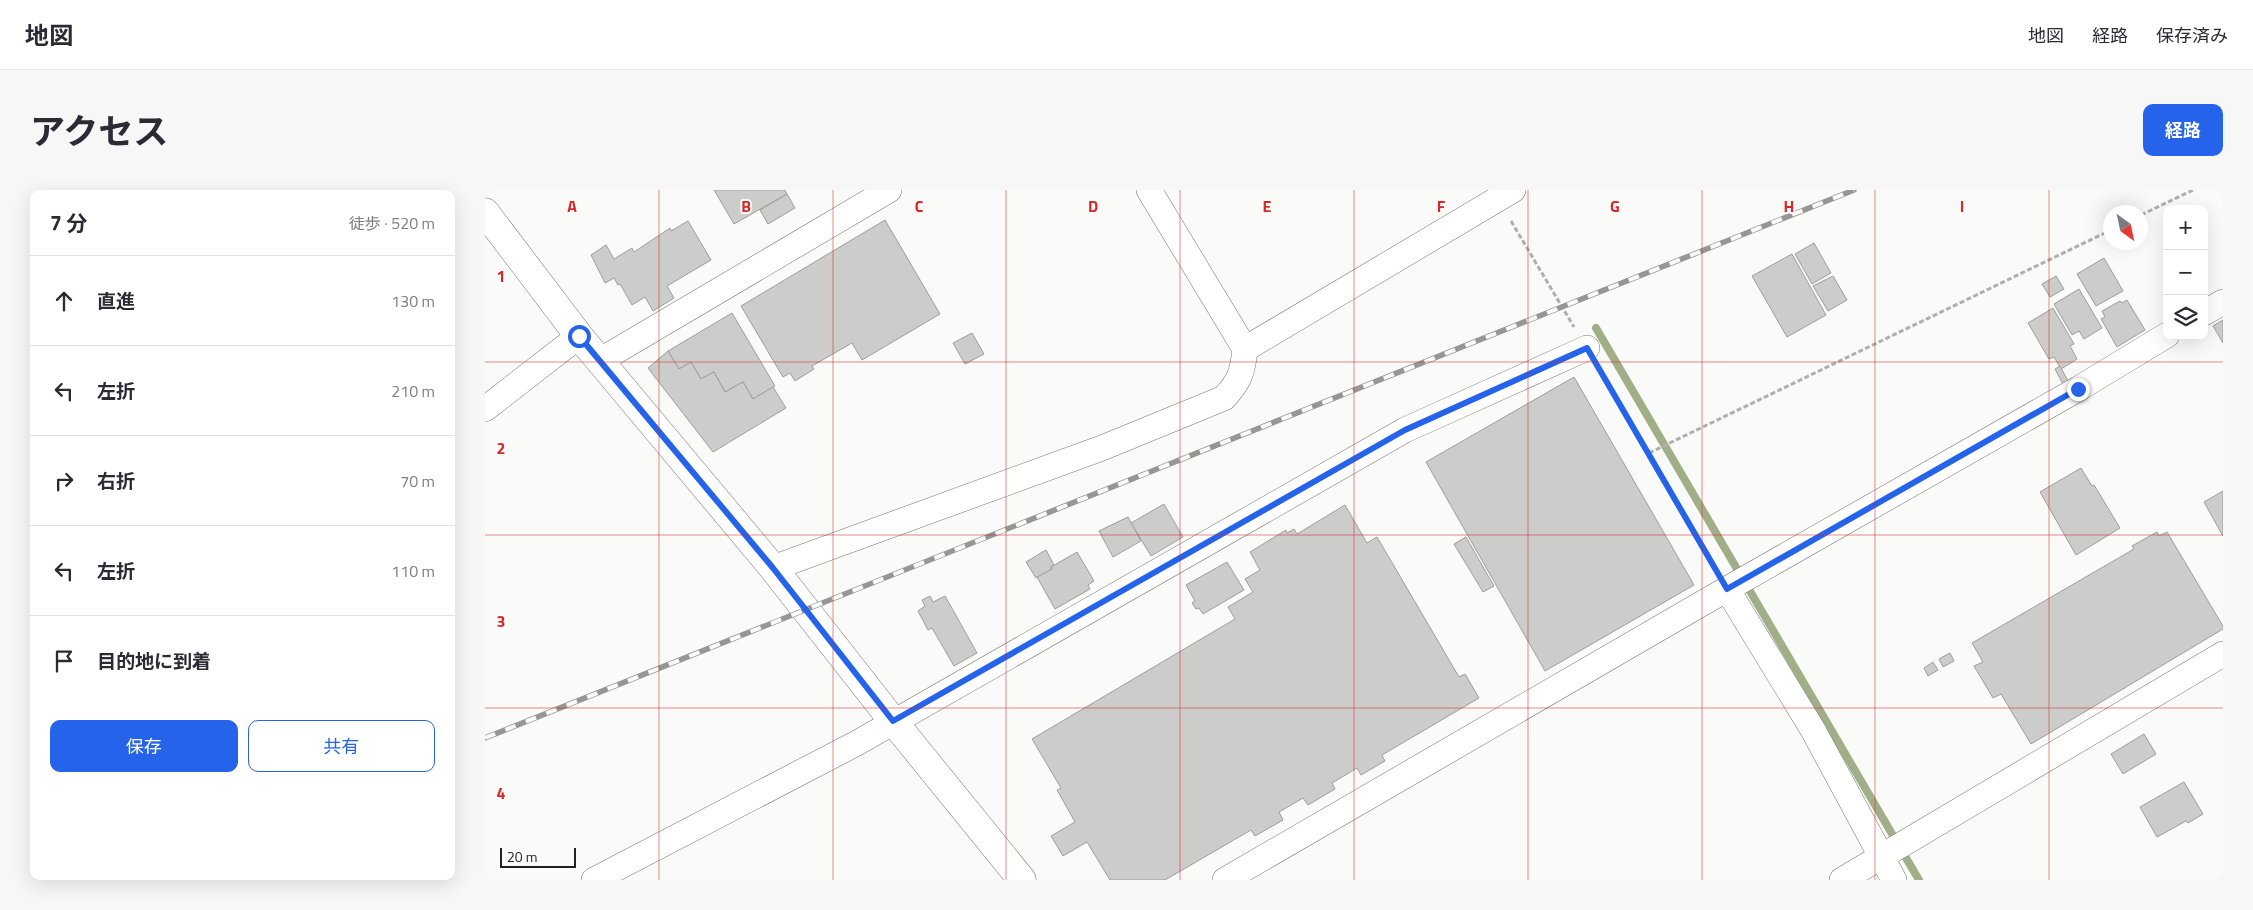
<!DOCTYPE html>
<html lang="ja">
<head>
<meta charset="utf-8">
<style>
	:root { --surface:#fff; --page:#f7f7f7; --text:#2b2b33; --muted:#7c7c81; --line:#e1e1e2; --accent:#2563eb }
	body { margin:0; font-family:"Titillium Web","Noto Sans JP",sans-serif; background:var(--page); color:var(--text) }
	.controls { position:absolute; right:15px; top:15px; display:grid; overflow:hidden; border-radius:10px; box-shadow:0 5px 20px #0002 }
	.controls button { width:45px; height:45px; display:grid; place-items:center; padding:0; border:0; border-bottom:1px solid var(--line); background:var(--surface); color:var(--text); font:25px sans-serif }
	.compass { position:absolute; left:1618px; top:15px; width:45px; height:45px; border-radius:50%; background:var(--surface); box-shadow:0 5px 20px #0002; rotate:147deg }
	.scale { position:absolute; left:15px; bottom:12px; width:76px; box-sizing:border-box; padding-left:5px; border:2px solid #212120; border-top:0; font-size:14px; line-height:18px; white-space:nowrap; color:#212120; -webkit-text-stroke:4px #fafbf8; paint-order:stroke }
	.stop { position:absolute; width:15px; height:15px; margin:-11px; border:4px solid #2563eb; border-radius:50%; background:#fff }
	.stop.end { background:#2563eb; border-color:#fff; box-shadow:0 1px 5px #0008 }
	.list { margin:0; padding:0; list-style:none }
	h2 { display:flex; justify-content:space-between; align-items:center; height:65px; margin:0; padding:0 20px; font-size:21px }
	h2 small { font-size:16px; font-weight:400; color:var(--muted) }
	.list li { display:grid; grid-template-columns:32px 1fr auto; gap:15px; align-items:center; box-sizing:border-box; height:90px; padding:0 20px; border-top:1px solid var(--line) }
	.list b { display:block; font-size:19px; white-space:nowrap }
	.list em { font-size:16px; font-style:normal; color:var(--muted) }
	.actions { display:flex; gap:10px; padding:15px 20px }
	.actions a { flex:1; padding:11px 0; border:1px solid var(--accent); border-radius:10px; text-align:center; font-size:18px; color:var(--accent) }
	.actions .main { background:var(--accent); color:#fff }
	.icon { flex:none; width:28px; height:28px; fill:none; stroke:currentColor; stroke-width:2; stroke-linecap:round; stroke-linejoin:round }
	.map { position:relative; flex:none; width:1738px; height:690px; overflow:hidden; border-radius:10px }
	header { display:flex; align-items:center; gap:30px; box-sizing:border-box; height:70px; padding:0 25px; background:var(--surface); border-bottom:1px solid var(--line) }
	header strong { font-size:24px }
	nav { display:flex; gap:28px; margin-inline-start:auto; font-size:18px }
	.intro { display:flex; align-items:center; justify-content:space-between; box-sizing:border-box; height:120px; padding:0 30px }
	h1 { margin:0; font-size:35px }
	.button { padding:12px 22px; border-radius:10px; background:var(--accent); color:#fff; font-size:18px; font-weight:700 }
	main { display:flex; gap:30px; padding:0 30px }
	aside { flex:1; background:var(--surface); border-radius:10px; box-shadow:0 5px 20px #0002 }
	.map>svg:first-child { display:block }
	.lines { fill:none; stroke-linecap:round; stroke-linejoin:round }
	.stream { stroke:#a2ae88; stroke-width:8 }
	.building { fill:#cccdca; stroke:#9d9e9a }
	.minor-casing { stroke:#777875; stroke-width:26 }
	.tertiary-casing { stroke:#777875; stroke-width:29 }
	.path { stroke:#afafad; stroke-width:3; stroke-dasharray:5 2.5; stroke-linecap:butt }
	.minor { stroke:#fff; stroke-width:25 }
	.tertiary { stroke:#fff; stroke-width:28 }
	.rail-casing { stroke:#969694; stroke-width:5.5 }
	.rail { stroke:#fafbf8; stroke-width:4; stroke-dasharray:11; stroke-linecap:butt }
	.route { stroke:#2563eb; stroke-width:6 }
	.grid { fill:none; stroke:#d62828; stroke-width:1; stroke-opacity:0.55 }
	.grid-label { font-size:16px; text-anchor:middle; font-weight:bold; fill:#d62828; stroke:#fafbf8; stroke-width:4; stroke-linejoin:round; paint-order:stroke }
</style>
</head>
<body>
<header>
<strong>地図</strong>
<nav><a>地図</a><a>経路</a><a>保存済み</a></nav>
</header>
<div class="intro"><h1>アクセス</h1><a class="button">経路</a></div>
<main>
<aside>
<h2>7 分<small>徒歩 · 520 m</small></h2>
<ul class="list">
<li><svg class="icon" aria-label="ahead" viewBox="0 0 24 24"><path d="M12 20V5M6 11l6-6 6 6"/></svg><div><b>直進</b></div><em>130 m</em></li>
<li><svg class="icon" aria-label="left" viewBox="0 0 24 24"><path d="M17 20v-9H6M10 6l-5 5 5 5"/></svg><div><b>左折</b></div><em>210 m</em></li>
<li><svg class="icon" aria-label="right" viewBox="0 0 24 24"><path d="M7 20v-9h11M14 6l5 5-5 5"/></svg><div><b>右折</b></div><em>70 m</em></li>
<li><svg class="icon" aria-label="left" viewBox="0 0 24 24"><path d="M17 20v-9H6M10 6l-5 5 5 5"/></svg><div><b>左折</b></div><em>110 m</em></li>
<li><svg class="icon" aria-label="arrive" viewBox="0 0 24 24"><path d="M6 21V4h12l-3 4 3 4H6"/></svg><div><b>目的地に到着</b></div></li>
</ul>
<div class="actions"><a class="main">保存</a><a>共有</a></div>
</aside>
<div class="map">
<svg width="1738" height="690" viewBox="0 0 1738 690">
	<rect width="100%" height="100%" fill="#fafbf8"/>
	<g class="lines">
		<!-- stream -->
		<path class="stream" d="M1111,138L1434,690"/>
	</g>
	<!-- building -->
	<g class="building">
		<path d="M229,0H300L302,4L249,34Z"/>
		<path d="M302,4L310,18L283,34L275,20Z"/>
		<path d="M400,30L455,124L377,170L367,153L327,176L329,179L310,191L305,183L298,187L256,116Z"/>
		<path d="M203,31L226,70L182,96L189,108L168,121L160,107L147,115L135,94L133,95L129,88L120,93L106,65L121,55L129,69L147,58L149,62L185,38L186,41Z"/>
		<path d="M1329,53L1346,83L1327,94L1310,64Z"/>
		<path d="M1307,64L1341,125L1302,147L1267,86Z"/>
		<path d="M1619,68L1638,101L1611,116L1592,84Z"/>
		<path d="M1348,86L1362,110L1343,121L1328,96Z"/>
		<path d="M1571,86L1579,99L1565,107L1557,94Z"/>
		<path d="M1594,99L1617,138L1599,149L1594,141L1587,145L1569,114Z"/>
		<path d="M1642,110L1660,140L1632,157L1616,129L1620,127L1617,121L1635,111L1637,113Z"/>
		<path d="M1568,118L1589,154L1585,156L1592,169L1576,179L1569,167L1564,169L1543,133Z"/>
		<path d="M247,123L290,196L268,209L258,192L240,202L229,182L216,189L206,172L194,179L183,161Z"/>
		<path d="M1738,130V153L1728,136Z"/>
		<path d="M487,143L499,164L480,174L468,153Z"/>
		<path d="M183,161L194,179L206,172L216,189L229,182L240,202L258,192L268,209L288,197L301,218L228,262L163,178Z"/>
		<path d="M1575,176L1583,191L1578,194L1570,179Z"/>
		<path d="M1089,187L1209,395L1060,481L941,272Z"/>
		<path d="M1596,278L1607,296L1609,295L1635,338L1591,365L1555,302Z"/>
		<path d="M1738,301V346L1719,312Z"/>
		<path d="M679,314L698,347L666,366L646,333Z"/>
		<path d="M860,315L882,353L892,347L974,487L980,484L994,508L897,565L900,571L876,585L872,578L847,593L850,599L823,615L818,608L794,622L798,630L770,646L766,640L680,690H625L602,652L578,666L566,646L590,632L572,600L576,598L547,549L750,429L743,417L768,402L760,389L775,380L765,362L801,340L802,343L809,339L812,344Z"/>
		<path d="M643,327L656,351L628,367L614,341Z"/>
		<path d="M1672,342L1674,346L1682,342L1738,436V439L1546,554L1516,504L1508,508L1489,476L1498,472L1487,453L1649,359L1647,356Z"/>
		<path d="M981,347L1009,396L998,402L969,354Z"/>
		<path d="M561,360L569,375L566,377L567,379L551,388L541,372Z"/>
		<path d="M592,362L609,391L603,395L605,399L570,419L552,387L567,379L566,377Z"/>
		<path d="M742,372L759,400L718,424L714,418L711,419L707,413L710,411L701,395Z"/>
		<path d="M445,406L448,412L460,406L492,463L469,476L447,438L443,440L433,421L440,416L437,410Z"/>
		<path d="M1465,463L1469,471L1458,477L1454,469Z"/>
		<path d="M1448,472L1453,480L1443,486L1439,478Z"/>
		<path d="M1659,544L1671,564L1638,584L1626,564Z"/>
		<path d="M1699,592L1718,624L1703,633L1701,631L1672,647L1655,617Z"/>
	</g>
	<g class="lines">
		<defs>
			<g id="minor">
				<path d="M1719,123L1738,112"/>
				<path d="M760,159L1028,0"/>
				<path d="M116,170L404,0"/>
				<path d="M0,219L94,146"/>
				<path d="M288,378L617,258L739,208C755,191 758,181 760,159L664,0"/>
				<path d="M1242,399L1328,540L1409,690"/>
				<path d="M109,690L372,553L920,240L1102,158"/>
				<path d="M740,690L1242,399L1593,199L1682,145"/>
				<path d="M1357,690L1738,464"/>
			</g>
			<path id="tertiary" d="M0,22L94,146L288,378L408,531L537,690"/>
		</defs>
		<!-- minor casing -->
		<use href="#minor" class="minor-casing"/>
		<!-- tertiary casing -->
		<use href="#tertiary" class="tertiary-casing"/>
		<!-- path -->
		<g class="path">
			<path d="M1656,25L1708,0"/>
			<path d="M1026,31L1089,137"/>
			<path d="M1114,179L1229,377"/>
			<path d="M1164,263L1626,40"/>
		</g>
		<!-- minor -->
		<use href="#minor" class="minor"/>
		<!-- tertiary -->
		<use href="#tertiary" class="tertiary"/>
		<defs>
			<path id="rail" d="M0,548L1369,0"/>
		</defs>
		<!-- rail casing -->
		<use href="#rail" class="rail-casing"/>
		<!-- rail -->
		<use href="#rail" class="rail"/>
	</g>
	<g class="lines">
		<!-- route -->
		<path class="route" d="M94,146L288,378L408,531L920,240L1102,158L1242,399L1593,199"/>
	</g>
	<!-- grid -->
	<path class="grid" d="M174,0V690M348,0V690M521,0V690M695,0V690M869,0V690M1043,0V690M1217,0V690M1390,0V690M1564,0V690M0,172H1738M0,345H1738M0,518H1738"/>
	<g class="grid-label">
		<text x="87" y="22">A</text>
		<text x="261" y="22">B</text>
		<text x="434" y="22">C</text>
		<text x="608" y="22">D</text>
		<text x="782" y="22">E</text>
		<text x="956" y="22">F</text>
		<text x="1130" y="22">G</text>
		<text x="1304" y="22">H</text>
		<text x="1477" y="22">I</text>
		<text x="16" y="92">1</text>
		<text x="16" y="264">2</text>
		<text x="16" y="437">3</text>
		<text x="16" y="609">4</text>
	</g>
</svg>
<div class="controls">
<button>+</button>
<button>−</button>
<button><svg class="icon" aria-label="layers" viewBox="0 0 24 24"><path d="M12 4l9 5-9 5-9-5zM3 14l9 5 9-5"/></svg></button>
</div>
<svg class="compass" viewBox="-18 -18 36 36"><path d="M0-13l5 13h-10z" fill="#e53935"/><path d="M0 13l5-13h-10z" fill="#7c7c81"/></svg>
<div class="scale">20 m</div>
<div class="stop" style="left:94px;top:146px"></div>
<div class="stop end" style="left:1593px;top:199px"></div>
</div>
</main>
</body>
</html>
